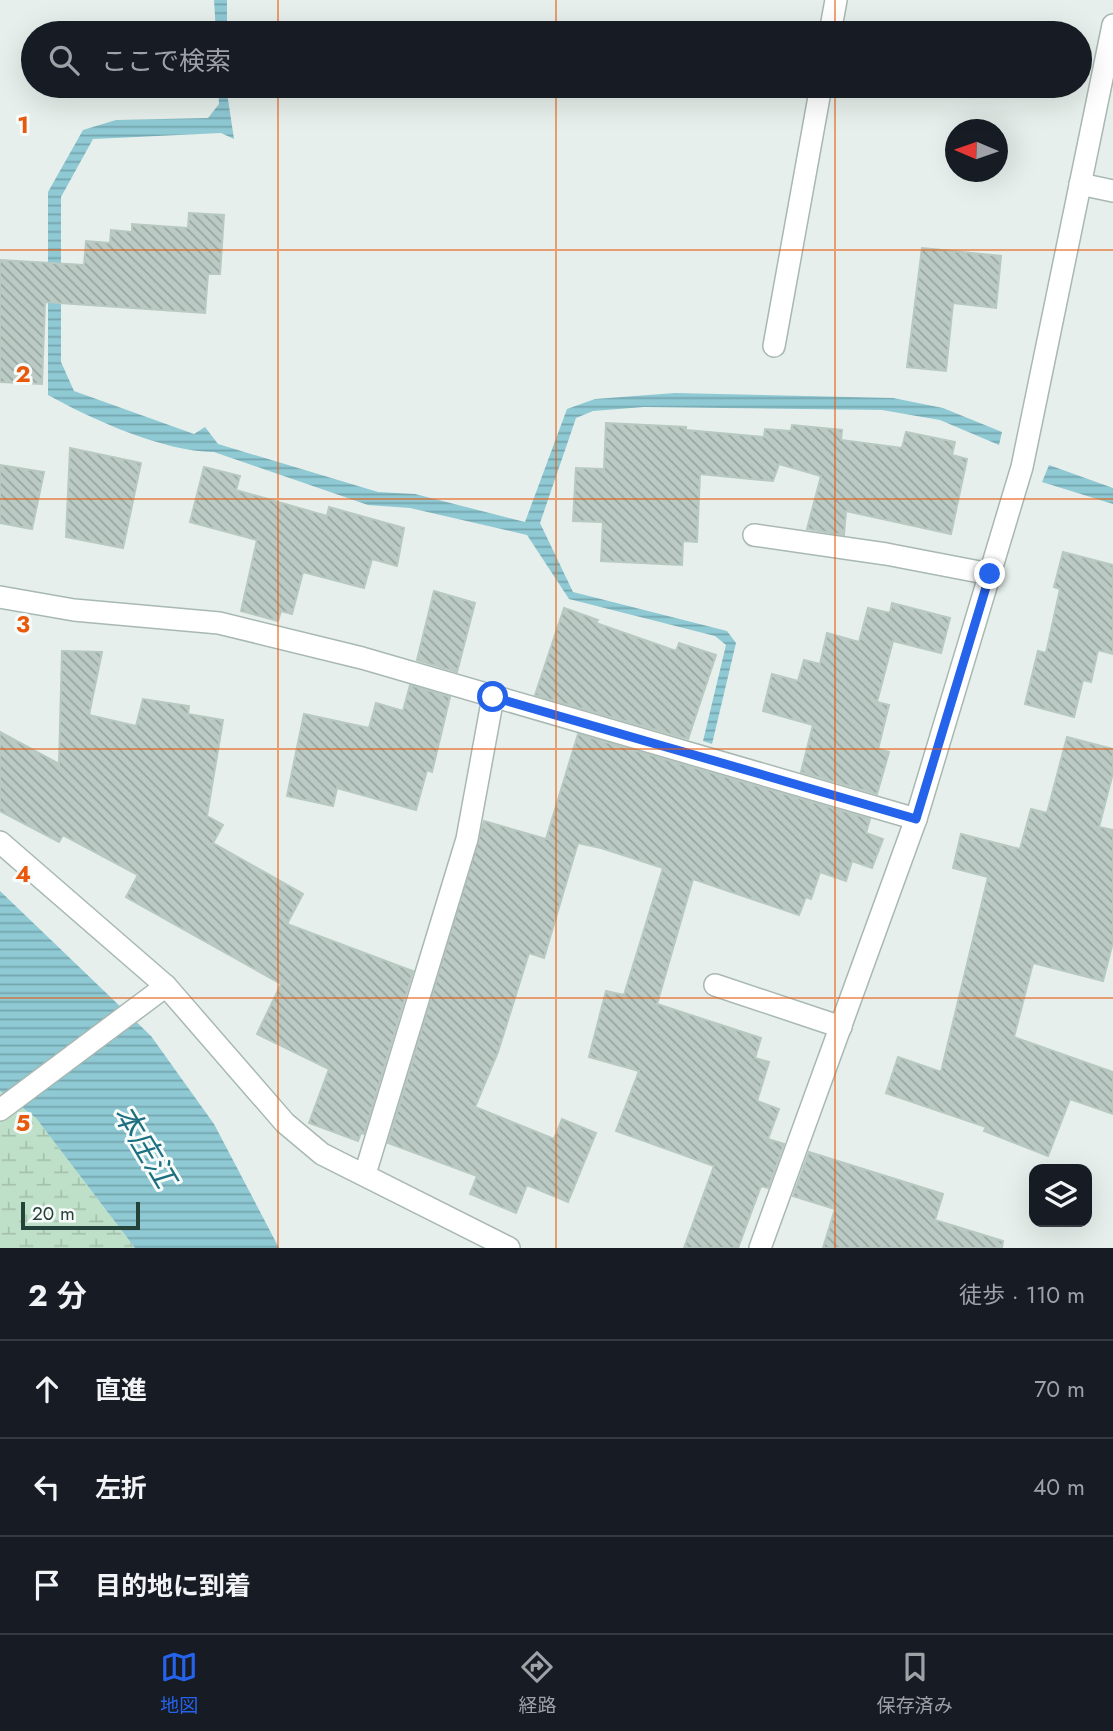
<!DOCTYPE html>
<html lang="ja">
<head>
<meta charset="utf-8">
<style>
	:root { --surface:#171b24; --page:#242831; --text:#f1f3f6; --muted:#9ea1a6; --line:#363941; --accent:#2563eb }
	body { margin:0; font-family:Jost,"Noto Sans JP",sans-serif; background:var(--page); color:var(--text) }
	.controls { position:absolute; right:21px; bottom:21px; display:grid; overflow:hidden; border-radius:14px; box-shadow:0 7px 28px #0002 }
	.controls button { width:63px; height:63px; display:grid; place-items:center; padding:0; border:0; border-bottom:2px solid var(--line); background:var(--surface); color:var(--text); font:35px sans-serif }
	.compass { position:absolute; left:945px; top:119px; width:63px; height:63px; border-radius:50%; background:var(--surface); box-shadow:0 7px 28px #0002; rotate:272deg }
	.scale { position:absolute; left:21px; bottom:18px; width:119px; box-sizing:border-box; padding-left:7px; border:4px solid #24423a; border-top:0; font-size:19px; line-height:24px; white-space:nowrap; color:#24423a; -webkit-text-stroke:5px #f7fbf9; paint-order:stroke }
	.stop { position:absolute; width:21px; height:21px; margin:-16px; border:5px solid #2563eb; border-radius:50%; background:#fff }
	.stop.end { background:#2563eb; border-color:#fff; box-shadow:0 2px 7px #0008 }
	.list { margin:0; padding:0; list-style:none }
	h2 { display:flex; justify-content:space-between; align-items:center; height:91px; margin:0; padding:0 28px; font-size:30px }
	h2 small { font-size:23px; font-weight:400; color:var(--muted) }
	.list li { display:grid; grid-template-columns:46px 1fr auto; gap:21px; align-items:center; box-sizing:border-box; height:98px; padding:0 28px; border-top:2px solid var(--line) }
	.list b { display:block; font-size:26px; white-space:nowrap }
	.list em { font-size:23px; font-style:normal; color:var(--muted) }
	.icon { flex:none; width:38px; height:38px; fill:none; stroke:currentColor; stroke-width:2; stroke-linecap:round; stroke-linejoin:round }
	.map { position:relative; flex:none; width:1113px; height:1248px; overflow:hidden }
	.search { position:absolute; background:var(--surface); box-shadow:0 7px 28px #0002; left:21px; right:21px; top:21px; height:77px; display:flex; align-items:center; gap:18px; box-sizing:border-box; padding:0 24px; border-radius:38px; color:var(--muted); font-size:26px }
	.sheet { height:385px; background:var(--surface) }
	nav { display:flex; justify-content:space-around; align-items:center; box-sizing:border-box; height:98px; border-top:2px solid var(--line); background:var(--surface); font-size:19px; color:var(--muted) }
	nav a { display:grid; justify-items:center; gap:4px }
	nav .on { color:var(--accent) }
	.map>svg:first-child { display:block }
	.wetland { fill:url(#wetland-marsh) }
	.water { fill:url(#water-rules) }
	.building { fill:url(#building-back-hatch); stroke:#b8c9c2; stroke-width:2 }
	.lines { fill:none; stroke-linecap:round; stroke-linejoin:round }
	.service-casing { stroke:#a8b8b2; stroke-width:24 }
	.minor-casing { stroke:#a8b8b2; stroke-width:24 }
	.service { stroke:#fff; stroke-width:21 }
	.minor { stroke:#fff; stroke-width:21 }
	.route { stroke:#2563eb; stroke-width:9 }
	.grid { fill:none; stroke:#e8590c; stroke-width:2; stroke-opacity:0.55 }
	.labels { text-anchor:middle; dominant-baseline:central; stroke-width:6; stroke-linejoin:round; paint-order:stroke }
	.water-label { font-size:30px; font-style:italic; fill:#1c6f80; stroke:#f7fbf9 }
	.grid-label { font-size:23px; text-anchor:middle; font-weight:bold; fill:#e8590c; stroke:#f7fbf9; stroke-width:6; stroke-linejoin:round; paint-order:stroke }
</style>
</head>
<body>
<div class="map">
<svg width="1113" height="1248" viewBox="0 0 1113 1248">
	<defs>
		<pattern id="wetland-marsh" width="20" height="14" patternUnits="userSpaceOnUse" patternTransform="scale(1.75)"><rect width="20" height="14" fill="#bfe0c8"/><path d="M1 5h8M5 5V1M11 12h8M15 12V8" fill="none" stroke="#a4c1ad"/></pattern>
		<pattern id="water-rules" width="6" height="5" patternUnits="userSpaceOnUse" patternTransform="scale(1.75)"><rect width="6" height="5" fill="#8ec9d4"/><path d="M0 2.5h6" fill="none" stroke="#74a5ad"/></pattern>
		<pattern id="building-back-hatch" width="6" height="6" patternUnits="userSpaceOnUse" patternTransform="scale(1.75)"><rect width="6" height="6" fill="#bbcac4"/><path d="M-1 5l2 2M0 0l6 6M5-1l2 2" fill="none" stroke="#98a6a0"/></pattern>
	</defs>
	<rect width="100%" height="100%" fill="#e6efeb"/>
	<!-- wetland -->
	<path class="wetland" d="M0,1091L36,1118L135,1248H0Z"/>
	<!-- water -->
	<g class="water">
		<path d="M214,0H227V33H216Z"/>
		<path d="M218,86H226L234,139L221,133L93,139L61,197V362L74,391L194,434L205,427L218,444L378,492L415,494L525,522L567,409L595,399L675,393L893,398L943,408L1002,432L999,445L940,420L882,410L644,407L593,411L576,418L540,523L573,592L727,631L736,643L712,744L703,741L726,645L715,636L569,599L527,535L410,508L368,505L214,452C164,452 91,419 48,395V192L83,130L116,120L208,118L219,104Z"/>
		<path d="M1049,465L1113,488V504L1042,482Z"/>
		<path d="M0,891L151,1036L214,1124L279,1248H135L36,1118L0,1091Z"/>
	</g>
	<!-- building -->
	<g class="building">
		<path d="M189,213L224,215L220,274H208L205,313L45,302L42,384L0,382V260L84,265L86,241L110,243L111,230L132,232V224L188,228Z"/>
		<path d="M922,248L1001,256L996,308L953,303L946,371L907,367Z"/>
		<path d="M606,423L686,427V430L764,437L765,429L791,431L792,425L842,430L841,440L902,448L906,432L955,442L952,455L967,459L951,534L846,511L844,535L807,529L821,476L779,464L773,481L700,474L697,542L683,541L682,565L601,561L603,522L573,521L576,468L604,469Z"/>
		<path d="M70,448L141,463L123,548L66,537Z"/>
		<path d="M0,465L44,472L32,529L0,523Z"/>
		<path d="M204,467L240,476L236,490L327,516L329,507L404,528L397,566L372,559L364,588L303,572L292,614L281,611L278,621L241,611L257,540L190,522Z"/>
		<path d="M1063,552L1113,565V654L1098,650L1091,682L1083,680L1074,717L1025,704L1038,651L1046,653L1060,589L1054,587Z"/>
		<path d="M434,591L475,603L457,672L417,660Z"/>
		<path d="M892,603L950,618L941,653L893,641L877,702L889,705L878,749L889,752L877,794L801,772L813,725L763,711L772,674L798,681L804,660L820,664L827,633L859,642L868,608L890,613Z"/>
		<path d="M564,608L598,620L596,623L676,651L679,643L716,655L688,739L535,695Z"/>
		<path d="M62,651L102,652L89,715L136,726L143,699L189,706L188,714L223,720L207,816L223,825L213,843L303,894L287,924L413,971L364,1134L361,1133L358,1141L309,1123L329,1069L257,1034L281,984L126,897L138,875L63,835L59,842L0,811V732L59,764Z"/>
		<path d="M410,685L450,697L432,772L427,770L416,810L337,788L333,806L287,796L304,714L369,728L376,703L403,711Z"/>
		<path d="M578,734L870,819L866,833L883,839L872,868L852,861L846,881L820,872L811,899L806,897L799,915L693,879L657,1004L761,1038L755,1058L769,1062L757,1101L779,1109L768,1139L784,1144L768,1188L761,1186L738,1248H684L714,1166L616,1131L639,1071L589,1057L606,991L624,995L663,868L601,848L578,843L544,958L529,953L498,1052L475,1107L554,1139L562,1119L596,1133L568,1202L527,1185L516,1213L470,1194L477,1176L388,1143L484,821L546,839Z"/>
		<path d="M1067,737L1113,749V773L1099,827L1113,830V942L1103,981L1033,963L1014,1037L1113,1072V1114L1070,1099L1048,1156L984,1131L986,1127L886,1093L898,1057L941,1072L988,877L953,868L961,834L1020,849L1031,809L1047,813Z"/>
		<path d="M809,1152L943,1194L935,1220L1003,1241L1002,1248H823L835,1209L793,1196Z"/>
	</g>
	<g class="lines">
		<defs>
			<path id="service" d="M715,985L841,1027"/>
			<g id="minor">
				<path d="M830,33L836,0"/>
				<path d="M1080,184L1113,191"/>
				<path d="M774,346L821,86"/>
				<path d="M754,535L886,554L990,574"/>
				<path d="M0,597L74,610L219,623L362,658L916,819"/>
				<path d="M0,842L166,986L285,1123L322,1154L509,1248"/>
				<path d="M0,1110L166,986"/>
				<path d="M365,1174L467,839L493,697"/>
				<path d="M760,1248L916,819L1022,467L1113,25"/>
			</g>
		</defs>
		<!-- service casing -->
		<use href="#service" class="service-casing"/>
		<!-- minor casing -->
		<use href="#minor" class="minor-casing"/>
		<!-- service -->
		<use href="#service" class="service"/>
		<!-- minor -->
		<use href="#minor" class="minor"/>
	</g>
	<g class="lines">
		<!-- route -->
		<path class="route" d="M493,697L916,819L990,574"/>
	</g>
	<!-- grid -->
	<path class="grid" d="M278,0V33M556,0V33M835,0V33M278,86V1248M556,86V1248M835,86V1248M0,250H1113M0,499H1113M0,749H1113M0,998H1113"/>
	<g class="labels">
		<!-- water labels -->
		<g class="water-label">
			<text transform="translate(145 1146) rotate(59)">本庄江</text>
		</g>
	</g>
	<g class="grid-label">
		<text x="23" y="133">1</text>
		<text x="23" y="382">2</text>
		<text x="23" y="632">3</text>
		<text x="23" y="882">4</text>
		<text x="23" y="1131">5</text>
	</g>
</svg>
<div class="controls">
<button><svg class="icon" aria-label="layers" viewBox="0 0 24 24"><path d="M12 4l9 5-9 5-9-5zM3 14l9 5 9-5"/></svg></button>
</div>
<svg class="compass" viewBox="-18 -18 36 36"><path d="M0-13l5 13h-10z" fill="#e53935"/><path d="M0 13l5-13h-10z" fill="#9ea1a6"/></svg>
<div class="scale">20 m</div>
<div class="stop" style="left:493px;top:697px"></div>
<div class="stop end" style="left:990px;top:574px"></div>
<div class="search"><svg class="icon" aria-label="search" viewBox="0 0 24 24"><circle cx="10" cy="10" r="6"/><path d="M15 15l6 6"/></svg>ここで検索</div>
</div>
<section class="sheet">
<h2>2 分<small>徒歩 · 110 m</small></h2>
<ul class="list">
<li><svg class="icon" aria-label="ahead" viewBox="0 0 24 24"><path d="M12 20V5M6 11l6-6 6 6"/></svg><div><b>直進</b></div><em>70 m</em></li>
<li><svg class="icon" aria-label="left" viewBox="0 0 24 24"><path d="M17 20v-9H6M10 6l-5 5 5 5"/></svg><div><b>左折</b></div><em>40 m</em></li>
<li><svg class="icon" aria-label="arrive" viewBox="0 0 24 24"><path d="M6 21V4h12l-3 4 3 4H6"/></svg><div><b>目的地に到着</b></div></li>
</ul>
</section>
<nav>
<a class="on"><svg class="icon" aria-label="map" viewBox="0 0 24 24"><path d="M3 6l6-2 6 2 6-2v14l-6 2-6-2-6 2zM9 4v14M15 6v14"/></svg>地図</a>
<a><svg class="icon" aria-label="directions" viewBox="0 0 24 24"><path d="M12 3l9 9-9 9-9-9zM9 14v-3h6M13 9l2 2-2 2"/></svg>経路</a>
<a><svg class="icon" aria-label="saved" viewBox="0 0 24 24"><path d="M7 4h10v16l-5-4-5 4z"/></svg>保存済み</a>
</nav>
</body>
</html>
